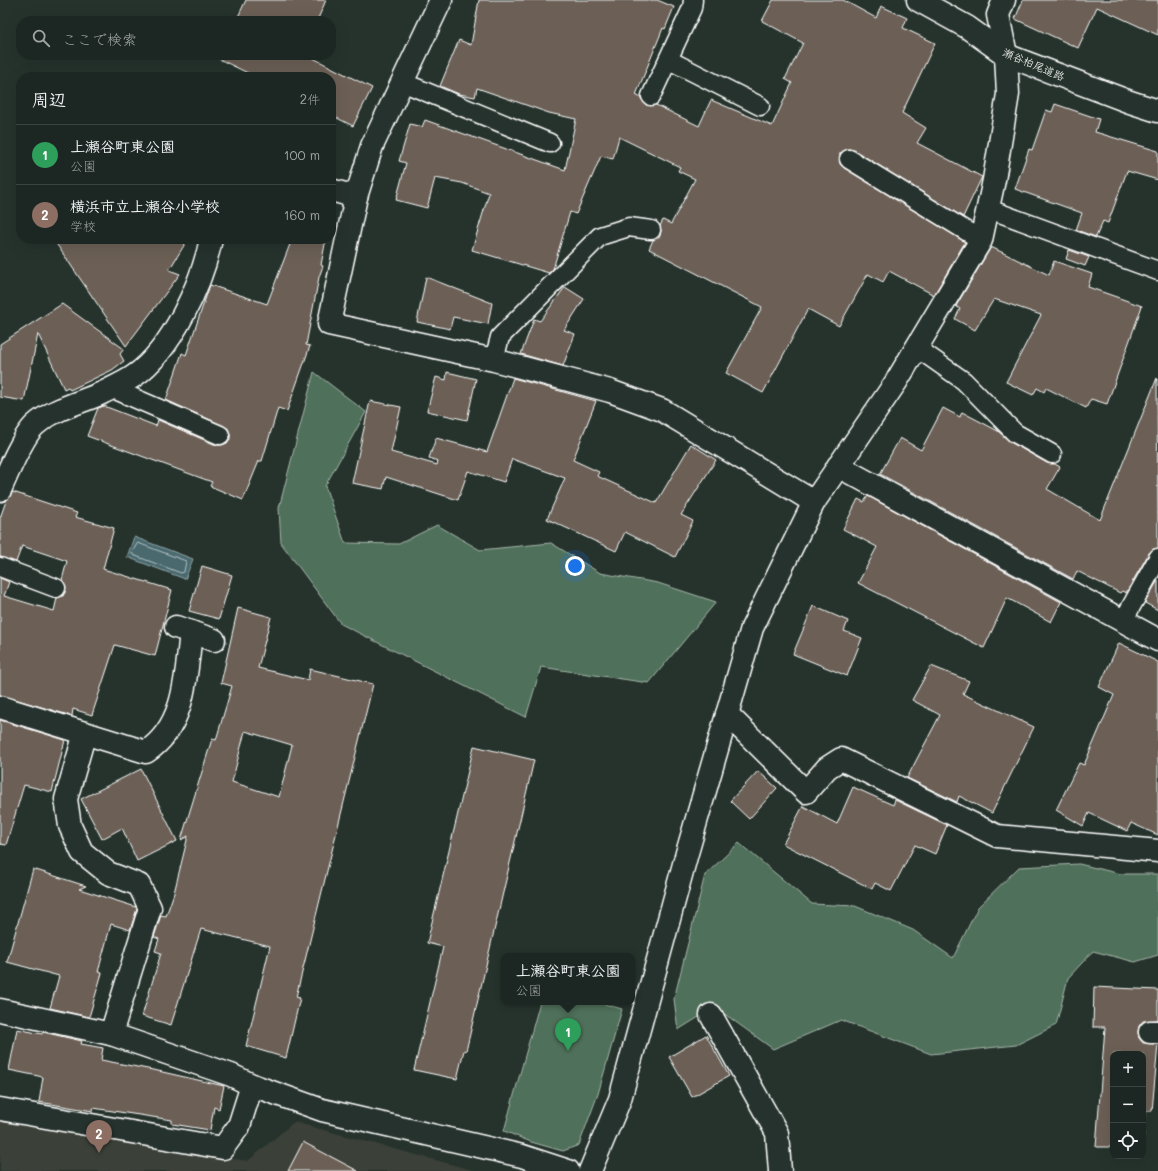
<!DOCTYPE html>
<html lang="ja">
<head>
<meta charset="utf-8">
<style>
	:root { --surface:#1c2622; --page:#252e2a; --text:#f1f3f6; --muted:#a0a5a5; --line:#3a4340; --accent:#b45309 }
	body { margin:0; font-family:Mali,"Klee One",sans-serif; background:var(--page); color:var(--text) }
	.controls { position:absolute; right:12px; bottom:12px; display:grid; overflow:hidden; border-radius:8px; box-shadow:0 4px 16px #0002 }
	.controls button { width:36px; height:36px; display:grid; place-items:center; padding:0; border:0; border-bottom:1px solid var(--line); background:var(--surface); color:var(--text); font:20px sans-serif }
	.you { position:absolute; left:575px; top:566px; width:14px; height:14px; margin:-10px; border:3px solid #fff; border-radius:50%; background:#1a73e8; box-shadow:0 0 0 6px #1a73e833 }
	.badge { display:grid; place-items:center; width:26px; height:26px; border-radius:50%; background:var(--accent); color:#fff; font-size:13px; font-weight:700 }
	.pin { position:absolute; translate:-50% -33px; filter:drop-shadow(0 1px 2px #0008) }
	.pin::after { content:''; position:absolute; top:21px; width:14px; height:12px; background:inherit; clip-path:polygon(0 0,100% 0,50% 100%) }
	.popup { position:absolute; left:501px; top:953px; width:134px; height:52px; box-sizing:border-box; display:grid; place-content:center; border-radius:8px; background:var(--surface); filter:drop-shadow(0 1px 3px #0005); font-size:13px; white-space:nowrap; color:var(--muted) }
	.popup b { font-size:15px; color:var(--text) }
	.popup::after { content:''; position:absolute; left:50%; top:100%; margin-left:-8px; border:8px solid transparent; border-top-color:var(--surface) }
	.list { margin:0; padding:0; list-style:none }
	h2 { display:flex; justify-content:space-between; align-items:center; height:52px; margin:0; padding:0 16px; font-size:17px }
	h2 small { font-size:13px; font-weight:400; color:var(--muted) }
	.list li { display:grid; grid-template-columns:26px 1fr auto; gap:12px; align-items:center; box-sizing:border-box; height:60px; padding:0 16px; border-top:1px solid var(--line) }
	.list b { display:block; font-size:15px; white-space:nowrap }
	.list p { margin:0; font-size:13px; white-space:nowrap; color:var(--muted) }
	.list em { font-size:13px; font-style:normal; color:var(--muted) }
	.icon { flex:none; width:22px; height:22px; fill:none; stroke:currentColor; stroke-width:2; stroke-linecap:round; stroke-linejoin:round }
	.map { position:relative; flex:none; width:1158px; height:1171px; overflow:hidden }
	.search { position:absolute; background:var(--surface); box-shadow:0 4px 16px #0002; left:16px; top:16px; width:320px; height:44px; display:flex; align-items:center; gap:10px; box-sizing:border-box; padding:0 14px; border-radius:16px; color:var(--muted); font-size:15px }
	.panel { position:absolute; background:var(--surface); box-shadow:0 4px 16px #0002; left:16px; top:72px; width:320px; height:172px; border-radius:16px }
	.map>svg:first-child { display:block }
	.built { fill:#3b4139 }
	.green { fill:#4f705a; stroke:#a7b8ac }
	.water { fill:#48696e; stroke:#91a5a8 }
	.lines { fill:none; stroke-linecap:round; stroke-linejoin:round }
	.shore { stroke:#b6c3c5; stroke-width:1 }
	.building { fill:#6c6156; stroke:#fff; fill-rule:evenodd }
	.service-casing { stroke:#fff; stroke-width:21 }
	.minor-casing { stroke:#fff; stroke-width:25 }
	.secondary-casing { stroke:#fff; stroke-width:25 }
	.service { stroke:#26332d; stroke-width:18 }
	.minor { stroke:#26332d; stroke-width:22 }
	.secondary { stroke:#26332d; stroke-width:22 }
	.labels { text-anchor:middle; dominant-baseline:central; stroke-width:3.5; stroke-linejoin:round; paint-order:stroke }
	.street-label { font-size:11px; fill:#fff; stroke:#26332d }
</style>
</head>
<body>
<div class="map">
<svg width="1158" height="1171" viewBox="0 0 1158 1171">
	<rect width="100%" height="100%" fill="#26332d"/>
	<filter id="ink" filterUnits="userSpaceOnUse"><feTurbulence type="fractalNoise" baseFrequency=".025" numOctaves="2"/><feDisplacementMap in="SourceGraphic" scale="8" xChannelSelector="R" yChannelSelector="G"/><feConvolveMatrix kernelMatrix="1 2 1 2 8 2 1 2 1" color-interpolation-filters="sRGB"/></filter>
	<g filter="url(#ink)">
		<!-- built -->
		<path class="built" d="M0,1121L73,1134L248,1161L294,1122L476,1171H0Z"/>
		<!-- green -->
		<g class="green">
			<path d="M314,372L366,412L325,486L345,543L399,544L437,525L480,550L551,543L600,573L658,583L716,602L649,683L541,667L526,717L341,624L281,543L279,508Z"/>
			<path d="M739,843L812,904L855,906L913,930L953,958L978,907L1019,867L1079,864L1121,874H1158V955L1135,962L1093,951L1068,978L1056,1025L1016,1045L931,1054L841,1020L773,1049L715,1007L678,1030L674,999L705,875Z"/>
			<path d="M540,1002H597L622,1009L598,1094L579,1145L563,1151L531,1142L504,1131Z"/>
		</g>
		<!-- water -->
		<path class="water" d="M134,537L193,559L185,579L127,557Z"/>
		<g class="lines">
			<!-- shore -->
			<path class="shore" d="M138,543L186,561L184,572L181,573L133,555L132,553Z"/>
		</g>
		<!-- building -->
		<g class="building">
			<path d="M246,0H326L317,21H236Z"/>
			<path d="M479,0H657L674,7L665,29L663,28L636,95L641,98L646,105H656L699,126L711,100L772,126L792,83L785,79L803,43L762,21L773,0H843L876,18L881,6L907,18L903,28L935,43L902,113L926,128L917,143L982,177L981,179L963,217L854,150L849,149L840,153V164L844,168L965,242L934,295L889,271L883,282L868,274L839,326L808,309L763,393L726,373L762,307L649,249L653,240L660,236L661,231L660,226L663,220L671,224L695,179L678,171L680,167L619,137L613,159L601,156L576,214L570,212L553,269L549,273L472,250L489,193L462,183L435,178L427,208L396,200L406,163L399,161L410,124L422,127L425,120L565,170L576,119L549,113L477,88L475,97L459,94L440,86L459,40L471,45Z"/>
			<path d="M1023,0H1158V35L1097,7L1078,48L1015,19Z"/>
			<path d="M219,55H307L372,88L353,126L331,115V77H256L217,58Z"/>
			<path d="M1055,104L1099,119L1095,132L1158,151V180L1127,171L1108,223L1103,221L1096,237L1076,230L1082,213L1015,189L1029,149L1032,150L1046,110L1052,112Z"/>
			<path d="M53,239H188L169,270L180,274L126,346Z"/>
			<path d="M292,239H326L321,265L323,266L319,277L306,345L310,346L287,411L278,408L262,461H259L243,500L210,486L212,482L87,436L98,408L104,406L156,426L158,420L216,445H222L227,443L230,439V433L224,426L166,400L182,353L186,355L210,285L267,304Z"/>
			<path d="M991,247L1049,275L1054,261L1092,274L1088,287L1142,306L1107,404L1091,399L1086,408L1046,388L1044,392L1037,388L1033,395L1006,382L1041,315L994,299L975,330L955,319L960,309L956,306Z"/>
			<path d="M1069,250L1089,257L1085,266L1066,259Z"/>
			<path d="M426,277L492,303L488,324L453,317L450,329L417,322Z"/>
			<path d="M565,287L584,299L564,330L575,334L563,366L521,354L534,319L540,321Z"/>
			<path d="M62,304L124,349L120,354L124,361L112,370L70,390L68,387L64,389L38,334L24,401L0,397V344Z"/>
			<path d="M447,372L476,379L467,420L427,411L436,377L446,380Z"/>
			<path d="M513,378L596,401L573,460L599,472L597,476L656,503L691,444L716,460L681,515L693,521L675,557L625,532L616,551L547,519L565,478L512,459L504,482L468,471L458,500L386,477L383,489L352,483L370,401L401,407L391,452L437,465L438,461L429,458L436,438L487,452Z"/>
			<path d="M1157,378L1158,548L1153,549L1149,553L1126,593L1122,591L1120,593L1077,571L1073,579L880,474L900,438L921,450L943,408L960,417L962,412L998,431L1010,442L1047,463L1055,464L1060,467L1047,489L1100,520Z"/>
			<path d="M13,492L77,513L75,517L114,528L103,569L172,590L155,656L115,645L92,715L73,709L72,716L0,695V578L9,582L4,596L54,611L57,598L63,596L66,587L62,580L67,561L22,546L16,562L0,557V518L6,501Z"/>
			<path d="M868,496L1061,602L1051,622L1007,598L984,648L858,583L877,547L843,529L858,499L864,502Z"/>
			<path d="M202,566L232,575L219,619L189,611Z"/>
			<path d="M1158,580V610L1145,603Z"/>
			<path d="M813,606L848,621L844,631L862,638L847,676L793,654Z"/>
			<path d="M238,608L271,617L258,668L308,680L310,669L373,684L296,997L300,998L286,1058L246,1046L270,946L201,929L171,1025L142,1016L161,953L155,951L159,939L154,937L161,915L166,916L174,893L188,836L181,840L212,739L216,740L232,686L221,683ZM245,731L292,745L279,797L232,782Z"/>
			<path d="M1119,643L1158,662V835L1131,823L1127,831L1089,813L1083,826L1056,810L1079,763L1084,765L1114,695L1099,687Z"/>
			<path d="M931,666L969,681L963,694L1034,727L992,813L959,796L957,802L907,778L940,715L912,700Z"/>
			<path d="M0,720L65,740L52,792L24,785L6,845L0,844Z"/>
			<path d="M474,746L534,760L466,1051L464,1050L457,1079L414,1070L443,947L427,943Z"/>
			<path d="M141,769L177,841L137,861L122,828L102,839L81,799Z"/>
			<path d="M758,771L777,788L749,819L730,801Z"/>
			<path d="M853,787L893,805L895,800L947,825L935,854L915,845L891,891L875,883L872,889L783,844L803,806L837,824Z"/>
			<path d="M33,869L86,886L79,889L136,907L137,909L130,930L111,924L98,972L102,973L89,1017L50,1008L59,976L7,962Z"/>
			<path d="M1094,987L1158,990V1020L1143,1021L1139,1026L1138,1032L1139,1038L1143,1043L1158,1044L1152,1111H1145L1143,1149V1054H1113V1147H1096L1105,1027H1093Z"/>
			<path d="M17,1029L42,1034L43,1032L82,1041L81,1044L103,1048L101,1060L158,1071L224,1086L219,1109L214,1107L210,1130L172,1124V1120L93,1108V1111L39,1102L43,1077L9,1070Z"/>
			<path d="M706,1035L729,1076L692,1097L669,1057Z"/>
			<path d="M303,1142L358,1171H288Z"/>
		</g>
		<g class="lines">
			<defs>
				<g id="service">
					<path d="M669,60L760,106"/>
					<path d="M402,82L550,143"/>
					<path d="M651,96L692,8L693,0"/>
					<path d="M849,159L981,240"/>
					<path d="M989,209L1158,271"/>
					<path d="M917,348L964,381L1015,433L1052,454"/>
					<path d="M494,360L500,337L600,236L629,227L651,230"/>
					<path d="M111,388L220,435"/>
					<path d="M0,567L56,588"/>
					<path d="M1123,621L1158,558"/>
				</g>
				<g id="minor">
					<path d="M331,190L356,197L372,146L441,0"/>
					<path d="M356,197L329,324L494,360L610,391L662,410L814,502"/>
					<path d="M838,466L1158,640"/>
					<path d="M0,490C7,474 22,438 34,426C52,409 80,403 102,393C112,388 124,383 134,376C172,350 202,283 211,239"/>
					<path d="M176,627L214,640"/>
					<path d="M0,707L146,752C186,726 186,674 191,632"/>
					<path d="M727,714L806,792L827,768L841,759L997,836L1158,851"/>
					<path d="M85,733L66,799L70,826L82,852L108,873L139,885L150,908L111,1034"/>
					<path d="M0,1010L111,1034L231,1075L252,1085L322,1110L522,1156L568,1171"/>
					<path d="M711,1015L777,1133L780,1171"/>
					<path d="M1150,1032H1158"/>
					<path d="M0,1109L223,1148L239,1126L252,1085"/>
					<path d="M590,1171L620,1099L687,853L752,628L814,502L896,382L981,240L994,180L1008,94L1006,55L998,15L1004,0"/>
				</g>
				<path id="secondary" d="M918,0L967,27L1006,55L1130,102L1158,111"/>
			</defs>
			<!-- service casing -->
			<use href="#service" class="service-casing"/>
			<!-- minor casing -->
			<use href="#minor" class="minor-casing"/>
			<!-- secondary casing -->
			<use href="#secondary" class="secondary-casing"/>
			<!-- service -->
			<use href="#service" class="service"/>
			<!-- minor -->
			<use href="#minor" class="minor"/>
			<!-- secondary -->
			<use href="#secondary" class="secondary"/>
		</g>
	</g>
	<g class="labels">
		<!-- street labels -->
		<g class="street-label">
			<text transform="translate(1034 64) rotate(23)">瀬谷柏尾道路</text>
		</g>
	</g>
</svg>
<div class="controls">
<button>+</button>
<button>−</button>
<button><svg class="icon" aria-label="locate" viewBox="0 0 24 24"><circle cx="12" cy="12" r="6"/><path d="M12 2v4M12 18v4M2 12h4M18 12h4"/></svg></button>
</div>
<div class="you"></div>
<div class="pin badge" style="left:568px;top:1051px;background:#2e9e5b">1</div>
<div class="popup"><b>上瀬谷町東公園</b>公園</div>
<div class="pin badge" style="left:99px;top:1153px;background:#8d6e63">2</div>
<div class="search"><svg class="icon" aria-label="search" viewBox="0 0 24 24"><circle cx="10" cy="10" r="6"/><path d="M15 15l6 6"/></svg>ここで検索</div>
<section class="panel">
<h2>周辺<small>2件</small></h2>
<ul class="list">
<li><span class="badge" style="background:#2e9e5b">1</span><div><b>上瀬谷町東公園</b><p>公園</p></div><em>100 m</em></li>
<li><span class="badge" style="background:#8d6e63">2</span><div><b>横浜市立上瀬谷小学校</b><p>学校</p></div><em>160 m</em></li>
</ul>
</section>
</div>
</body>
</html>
